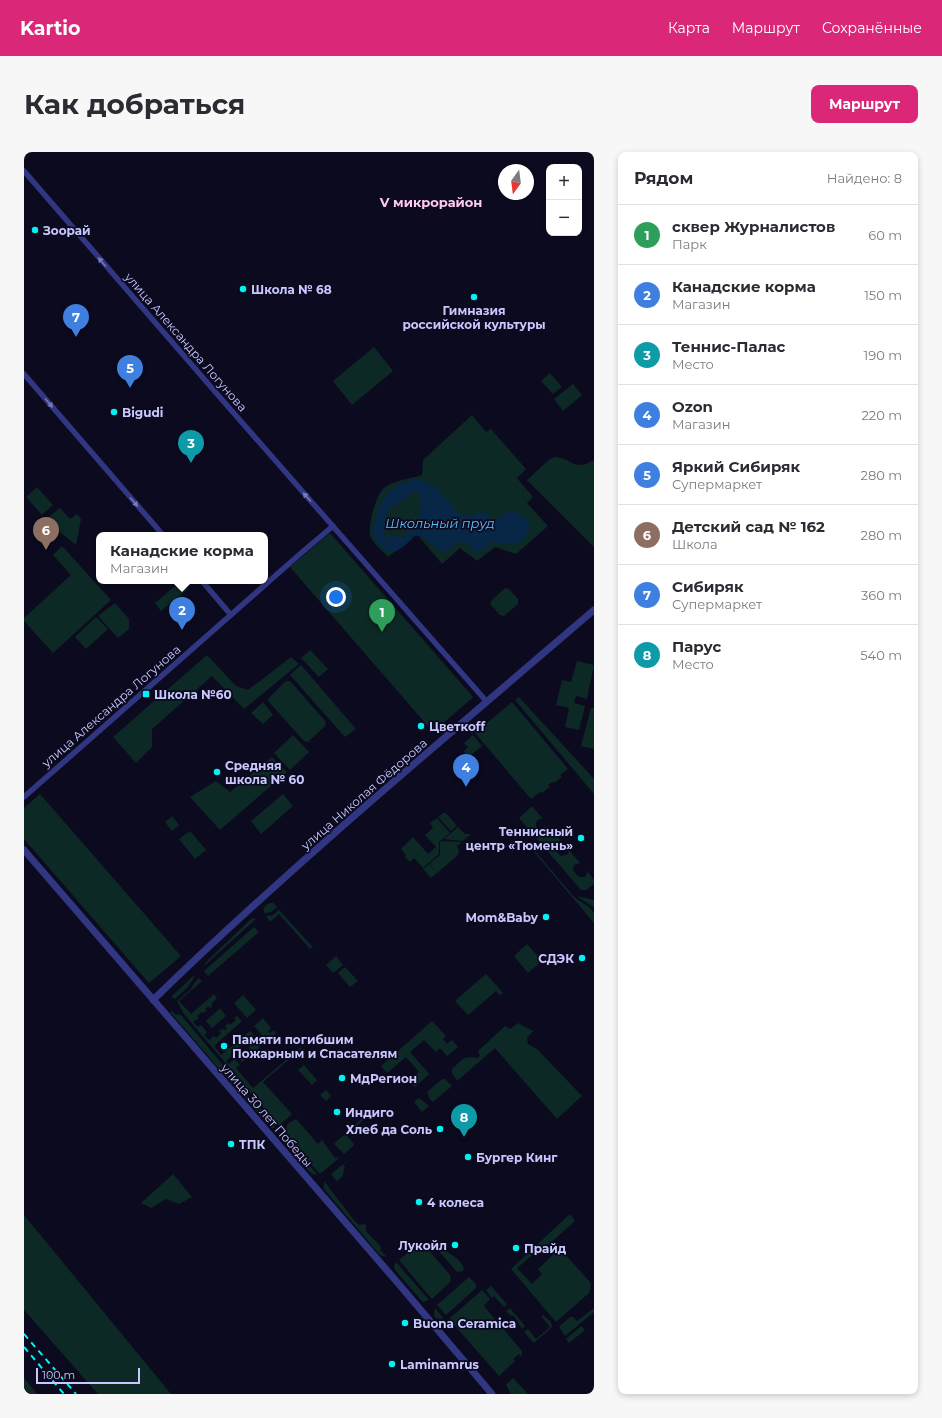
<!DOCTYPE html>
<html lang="ru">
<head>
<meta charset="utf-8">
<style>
	:root { --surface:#fff; --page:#f7f7f7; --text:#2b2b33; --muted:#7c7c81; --line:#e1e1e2; --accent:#db2777 }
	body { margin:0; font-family:Montserrat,sans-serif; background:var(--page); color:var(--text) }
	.controls { position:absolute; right:12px; top:12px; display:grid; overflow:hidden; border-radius:8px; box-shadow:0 2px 6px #0003 }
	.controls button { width:36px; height:36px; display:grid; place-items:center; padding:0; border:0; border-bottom:1px solid var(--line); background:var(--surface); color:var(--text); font:20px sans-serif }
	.compass { position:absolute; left:474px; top:12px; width:36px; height:36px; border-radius:50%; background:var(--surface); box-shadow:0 2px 6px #0003; rotate:194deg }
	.scale { position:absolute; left:12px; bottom:10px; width:104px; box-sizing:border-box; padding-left:4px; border:2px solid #c8c8ff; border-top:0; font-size:11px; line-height:14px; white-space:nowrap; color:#c8c8ff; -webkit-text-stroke:3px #0c0a1f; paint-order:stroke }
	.you { position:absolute; left:312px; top:445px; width:14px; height:14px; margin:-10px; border:3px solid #fff; border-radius:50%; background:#1a73e8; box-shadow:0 0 0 6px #1a73e833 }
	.badge { display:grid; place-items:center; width:26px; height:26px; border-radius:50%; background:var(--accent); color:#fff; font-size:13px; font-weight:700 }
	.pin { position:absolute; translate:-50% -33px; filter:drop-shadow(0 1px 2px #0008) }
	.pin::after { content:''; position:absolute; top:21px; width:14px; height:12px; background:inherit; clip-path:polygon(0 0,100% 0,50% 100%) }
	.popup { position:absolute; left:72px; top:380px; width:172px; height:52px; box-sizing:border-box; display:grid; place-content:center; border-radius:8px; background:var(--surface); filter:drop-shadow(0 1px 3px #0005); font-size:13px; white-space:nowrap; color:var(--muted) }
	.popup b { font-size:15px; color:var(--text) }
	.popup::after { content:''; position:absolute; left:50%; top:100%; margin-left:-8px; border:8px solid transparent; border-top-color:var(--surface) }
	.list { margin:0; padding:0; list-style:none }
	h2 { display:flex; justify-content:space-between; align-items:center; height:52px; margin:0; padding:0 16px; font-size:17px }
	h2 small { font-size:13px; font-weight:400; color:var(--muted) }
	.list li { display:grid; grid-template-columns:26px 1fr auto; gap:12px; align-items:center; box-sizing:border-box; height:60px; padding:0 16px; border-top:1px solid var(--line) }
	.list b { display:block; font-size:15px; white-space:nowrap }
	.list p { margin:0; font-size:13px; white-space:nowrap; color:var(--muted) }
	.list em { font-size:13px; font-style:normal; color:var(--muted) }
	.map { position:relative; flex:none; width:570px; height:1242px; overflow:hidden; border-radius:8px }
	header { display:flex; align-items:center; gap:24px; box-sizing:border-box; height:56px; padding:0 20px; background:var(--accent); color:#fff }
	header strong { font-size:19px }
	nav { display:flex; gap:22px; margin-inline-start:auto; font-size:14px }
	.intro { display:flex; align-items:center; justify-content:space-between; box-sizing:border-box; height:96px; padding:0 24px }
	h1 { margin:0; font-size:28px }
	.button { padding:10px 18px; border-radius:8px; background:var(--accent); color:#fff; font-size:14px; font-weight:700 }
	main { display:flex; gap:24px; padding:0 24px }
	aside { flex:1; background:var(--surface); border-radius:8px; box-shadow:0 2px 6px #0003 }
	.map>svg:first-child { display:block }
	.green { fill:#0d2925 }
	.water { fill:#082645; fill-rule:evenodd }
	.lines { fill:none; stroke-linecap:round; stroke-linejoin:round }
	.minor { stroke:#313682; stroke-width:5.5 }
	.tertiary { stroke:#313682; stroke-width:7 }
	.rail { stroke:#00f3f2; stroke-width:2; stroke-dasharray:6 5; stroke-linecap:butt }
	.oneway { fill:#7578ba }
	.poi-dot { fill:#00f3f2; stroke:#0c0a1f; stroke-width:1.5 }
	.labels { text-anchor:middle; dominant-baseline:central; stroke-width:3.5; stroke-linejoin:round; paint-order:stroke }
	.poi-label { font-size:12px; font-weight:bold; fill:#c8c8ff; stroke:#0c0a1f; text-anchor:start }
	.street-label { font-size:12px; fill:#c8c8ff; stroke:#0c0a1f }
	.neighbourhood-label { font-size:13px; font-weight:bold; fill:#ffcaf1; stroke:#0c0a1f }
	.water-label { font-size:13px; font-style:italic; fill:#56c2ff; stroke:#0c0a1f }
</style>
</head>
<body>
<header>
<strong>Kartio</strong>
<nav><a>Карта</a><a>Маршрут</a><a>Сохранённые</a></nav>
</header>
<div class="intro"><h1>Как добраться</h1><a class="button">Маршрут</a></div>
<main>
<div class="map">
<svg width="570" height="1242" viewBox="0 0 570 1242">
	<rect width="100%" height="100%" fill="#0c0a1f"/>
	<!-- green -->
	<g class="green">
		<path d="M350,195L369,219L328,253L309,229Z"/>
		<path d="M526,221L538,235L529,242L517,229Z"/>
		<path d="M549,232L558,243L539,259L530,247Z"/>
		<path d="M448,263L462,280L467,277L502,317L493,326L509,345L503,351L524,374L492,402L471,395L453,409L436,396L418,412L393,382L364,405C359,399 351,393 347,386C342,378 352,342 360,336C370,328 386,327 398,323L399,308Z"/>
		<path d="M531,305C551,307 548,320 570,308V395L503,328L526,307Z"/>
		<path d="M13,335L29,353L18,363L2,345Z"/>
		<path d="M36,356L46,367L53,362L57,367L52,393L21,368Z"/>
		<path d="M306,381L449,545L409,580L266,415Z"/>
		<path d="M38,394L87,448L29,501L0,469V466L47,423L29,403Z"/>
		<path d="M150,435L165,436L137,459L131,451Z"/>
		<path d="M481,436L485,437L494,447V452L480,464L476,463L466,452L467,449Z"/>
		<path d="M91,451L105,467V477L94,486L74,464Z"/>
		<path d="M72,465L84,477L62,497L51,485Z"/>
		<path d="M286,498L304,517L295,525L277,506Z"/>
		<path d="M183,503L212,534L224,538L267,505L275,512L220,557L188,524L128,577V595L112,611L89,585Z"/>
		<path d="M553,509L570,513L563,547L552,544L550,551L561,554L555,578L541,575L545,556L532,553L538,528L547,530Z"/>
		<path d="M277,513L332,577L321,585L266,523Z"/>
		<path d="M262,529H266L302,570L301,574L284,590L280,589L244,549L245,546Z"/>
		<path d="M495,545L570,627V642L491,548Z"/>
		<path d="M239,550L249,563L239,572L227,561Z"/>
		<path d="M488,550L544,617L536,623L538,625L530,631L528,630L524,633L526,635L518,641L516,640L507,647L451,581Z"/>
		<path d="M567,556H570V597L557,594Z"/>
		<path d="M269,583L285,600L266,618L250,601Z"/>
		<path d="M449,583L458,594L447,603H442L440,599L444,595L440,591Z"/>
		<path d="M248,605L263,620L196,678L166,645L192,629L206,640Z"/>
		<path d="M16,642L157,804L125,831L0,687V656Z"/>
		<path d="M259,642L269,654L237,682L227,669Z"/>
		<path d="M508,654L519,667H515L512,670V675L520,682L524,681L526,676L537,689L532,690C528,696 533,700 537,704L544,702L545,698L556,711L550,713L549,718C553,723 555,728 562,724L563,719L570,728V732L562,738H557L495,666Z"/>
		<path d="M419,661H422L433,674L427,679L414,665Z"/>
		<path d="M148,664L155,673L148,679L141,670Z"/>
		<path d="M413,666L426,681L415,690V702L399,716L390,706L386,710L381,705L382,703L377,697L389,685L404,702L412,695L401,683L409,676L406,671Z"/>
		<path d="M434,675L441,682H447L439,689L420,687Z"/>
		<path d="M166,679L182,698L171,707L155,687Z"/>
		<path d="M418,689L438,690L433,694L435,698L434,703L413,721L406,713L408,711L405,712L416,703V690Z"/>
		<path d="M511,699L550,745L565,755L570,761V771L510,700Z"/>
		<path d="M405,712L413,721L407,726L399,717Z"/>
		<path d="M553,744L570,748V755H569Z"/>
		<path d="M246,751H249L253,755L247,760L240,761C239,755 241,753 246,751Z"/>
		<path d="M255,758L284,790L289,795L286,797L255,762L246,770L242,764L249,763Z"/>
		<path d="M228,766L232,767L179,815L184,808Z"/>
		<path d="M230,775L235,780L184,824L180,819Z"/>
		<path d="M503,792L518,809L504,821L490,804Z"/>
		<path d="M312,804L319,813L309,821L302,813Z"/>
		<path d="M321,815L334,829L326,835L314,821Z"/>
		<path d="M462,822L479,841L476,843L472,839L444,863L431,849Z"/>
		<path d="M171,824L163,836L151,847L147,845L168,825Z"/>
		<path d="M174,826L178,829L155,849L167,862L190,842L193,846L187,852L188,854L186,856L184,854L181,857L183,859L179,861L178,860L173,864L175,866L169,870L174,875L177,873L183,880L180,883L185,888L190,884L192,886L197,881L195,879L199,877L201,878L203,876L201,874L205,871L206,873L212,868L210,866L213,864L218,869L190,894L197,903L226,879L230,884L228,886L226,885L221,889L222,891L219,894L217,893L215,895L216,897L213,899L211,898L207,902L208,904L202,909L205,912L211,907L216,913L212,916L229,936L277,895L278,896L239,930L268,962L255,974L249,968L247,965L160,862L153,849L166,838Z"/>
		<path d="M219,843L232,858L223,866L210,851Z"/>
		<path d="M196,856L202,864L188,876L182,869Z"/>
		<path d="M148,859L151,862L157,863L224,943C235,951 243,965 251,976H247L210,934L207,932L204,927L146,860Z"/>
		<path d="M239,866L247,876L244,879L246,881L250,878L252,881L243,889L230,874Z"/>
		<path d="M408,869L422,884L419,887L423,892L428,888L434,895L423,904L416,896L412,900L400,888L386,900L405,922L391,935L385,928L395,920L382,905L363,921L357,914Z"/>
		<path d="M494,871L509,879L503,886L504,892L513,897L558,944L533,967L471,896L433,929L428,921V917C438,908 439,903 453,906L456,904L454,899L481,874L486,877Z"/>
		<path d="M233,887L238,893L218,910L213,905L216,903L218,904L220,902L219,900L222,898L223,899L226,897L225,895L227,893L229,894L232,892L231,890Z"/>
		<path d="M280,913L293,928L288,933L274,918Z"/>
		<path d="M418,927H421L428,934L409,950L405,946L403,940Z"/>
		<path d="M302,938L307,944L302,949L296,943Z"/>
		<path d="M395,946L405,954L398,960L390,950Z"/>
		<path d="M345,960L347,961L322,983L330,992L329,994L320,1002L310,992Z"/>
		<path d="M272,967L294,992L298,988L311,1006L313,1005L314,1007L296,1022L264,987L263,984L259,979L263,975V972Z"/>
		<path d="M276,1003L294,1023C284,1023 280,1012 274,1004Z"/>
		<path d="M328,1005L319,1013L321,1015L318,1025L313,1029L307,1022Z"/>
		<path d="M149,1022L168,1045L155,1052L142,1047L127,1056L117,1051Z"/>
		<path d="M300,1029L329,1067L335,1073L340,1072L342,1073V1079L357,1095L356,1098L363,1105L356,1103L300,1037Z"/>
		<path d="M546,1062L551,1069L522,1095L520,1093L493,1116L508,1132L518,1122L514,1117L529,1103L527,1101L533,1096L537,1098L566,1130L567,1134L565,1141L532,1170L487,1117Z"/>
		<path d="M0,1063L147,1242H74L0,1158Z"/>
		<path d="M409,1086C413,1090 417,1095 421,1098C429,1104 435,1106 440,1116L439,1119L433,1120L407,1090Z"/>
		<path d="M397,1092L400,1093L426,1123L427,1127L426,1130L408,1147L375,1108L393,1093Z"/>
		<path d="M372,1110L405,1148L399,1150L396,1147L371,1118L370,1114Z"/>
		<path d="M445,1125L452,1132V1136L422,1163L413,1153Z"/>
		<path d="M467,1134L483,1152L480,1155L470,1144L468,1146L462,1138Z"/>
		<path d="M458,1138L466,1147L460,1154L498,1199V1203L497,1204L495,1202L489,1207L491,1209L475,1224L425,1167Z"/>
		<path d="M411,1156L419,1166L417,1167L411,1166L410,1161Z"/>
		<path d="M486,1156L501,1174L498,1177L490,1164L486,1163L482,1159Z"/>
		<path d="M570,1156V1160L541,1184L535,1175L546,1165H549L553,1169Z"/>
		<path d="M519,1163L527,1170L528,1175L510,1191L500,1180L504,1177L512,1187L526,1175L517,1164Z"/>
		<path d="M557,1174L561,1178L545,1191L542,1187Z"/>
		<path d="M0,1226L13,1242H0Z"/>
		<path d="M489,1226L504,1242H487L482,1233Z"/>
	</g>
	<!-- water -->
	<path class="water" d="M397,327L401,331L411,334L435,362C446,369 453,357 464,362L466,366L471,368C476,366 479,361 484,360C498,357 513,374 501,385C498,389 495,391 491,392C483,394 476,390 469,390L456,400L453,401L443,391L436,389C432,391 428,396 424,398C413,403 405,385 394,384C390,383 389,386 387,388C368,406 361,404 348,382C353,353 363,329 397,327ZM390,339L395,341L397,345L395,352L397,359L391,371L380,385L368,383L365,388L361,386C359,373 361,360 372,351C375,350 379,349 381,347C385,343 384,342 390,339Z"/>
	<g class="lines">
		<!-- minor -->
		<g class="minor">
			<path d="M0,19C153,197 308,374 463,550"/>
			<path d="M0,222L139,383"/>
			<path d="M178,429L207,463"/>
			<path d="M0,645L276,402L309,374"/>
		</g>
		<!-- tertiary -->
		<g class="tertiary">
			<path d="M0,698L373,1130L468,1242"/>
			<path d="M129,848C270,711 421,586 570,458"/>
		</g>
		<!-- rail -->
		<g class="rail">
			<path d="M0,1182L52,1242"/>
			<path d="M0,1195L40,1242"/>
		</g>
	</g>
	<!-- one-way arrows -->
	<defs><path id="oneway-solid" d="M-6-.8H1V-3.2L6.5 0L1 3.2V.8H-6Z"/></defs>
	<g class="oneway">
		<use href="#oneway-solid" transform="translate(78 110) rotate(-130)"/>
		<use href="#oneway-solid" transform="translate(25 251) rotate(50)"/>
		<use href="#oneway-solid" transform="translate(283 345) rotate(-132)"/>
		<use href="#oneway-solid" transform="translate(110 350) rotate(49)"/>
	</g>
	<!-- markers -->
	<g class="poi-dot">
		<circle cx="11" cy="78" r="4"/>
		<circle cx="219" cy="137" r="4"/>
		<circle cx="450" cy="145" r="4"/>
		<circle cx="90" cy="260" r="4"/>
		<rect x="118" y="538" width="8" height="8" rx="2"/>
		<circle cx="397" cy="574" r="4"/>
		<circle cx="193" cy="620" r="4"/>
		<circle cx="557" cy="686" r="4"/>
		<circle cx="522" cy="765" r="4"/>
		<circle cx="558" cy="806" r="4"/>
		<circle cx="200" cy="894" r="4"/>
		<circle cx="318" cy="926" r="4"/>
		<circle cx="313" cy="960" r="4"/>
		<circle cx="416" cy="977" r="4"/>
		<circle cx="207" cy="992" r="4"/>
		<circle cx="444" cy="1005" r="4"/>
		<circle cx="395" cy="1050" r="4"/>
		<circle cx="431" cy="1093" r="4"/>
		<circle cx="492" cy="1096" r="4"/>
		<circle cx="381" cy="1171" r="4"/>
		<circle cx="368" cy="1212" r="4"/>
	</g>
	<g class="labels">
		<!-- poi labels -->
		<g class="poi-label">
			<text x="19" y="78">Зоорай</text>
			<text x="227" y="137">Школа № 68</text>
			<text x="450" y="158" text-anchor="middle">Гимназия<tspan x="450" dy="14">российской культуры</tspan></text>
			<text x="98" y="260">Bigudi</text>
			<text x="130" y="542">Школа №60</text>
			<text x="405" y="574">Цветкоff</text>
			<text x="201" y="613">Средняя<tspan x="201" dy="14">школа № 60</tspan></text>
			<text x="549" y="679" text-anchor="end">Теннисный<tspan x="549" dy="14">центр «Тюмень»</tspan></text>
			<text x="514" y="765" text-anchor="end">Mom&amp;Baby</text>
			<text x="550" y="806" text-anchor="end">СДЭК</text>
			<text x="208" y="887">Памяти погибшим<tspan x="208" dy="14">Пожарным и Спасателям</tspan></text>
			<text x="326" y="926">МдРегион</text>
			<text x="321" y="960">Индиго</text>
			<text x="408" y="977" text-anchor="end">Хлеб да Соль</text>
			<text x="215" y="992">ТПК</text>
			<text x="452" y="1005">Бургер Кинг</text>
			<text x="403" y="1050">4 колеса</text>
			<text x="423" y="1093" text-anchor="end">Лукойл</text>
			<text x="500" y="1096">Прайд</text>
			<text x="389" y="1171">Buona Ceramica</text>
			<text x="376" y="1212">Laminamrus</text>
		</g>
		<!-- street labels -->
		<g class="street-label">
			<text transform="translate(162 190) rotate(49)">улица Александра Логунова</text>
			<text transform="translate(87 554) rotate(-41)">улица Александра Логунова</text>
			<text transform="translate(340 642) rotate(-41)">улица Николая Фёдорова</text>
			<text transform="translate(243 963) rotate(49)">улица 30 лет Победы</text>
		</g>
		<!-- neighbourhood labels -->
		<g class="neighbourhood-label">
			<text x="407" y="50">V микрорайон</text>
		</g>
		<!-- water labels -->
		<g class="water-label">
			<text x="416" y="371">Школьный пруд</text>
		</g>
	</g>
</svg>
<div class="controls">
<button>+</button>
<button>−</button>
</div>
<svg class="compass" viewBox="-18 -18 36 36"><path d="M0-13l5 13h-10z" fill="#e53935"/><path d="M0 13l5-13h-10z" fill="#7c7c81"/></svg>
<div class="scale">100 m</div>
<div class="you"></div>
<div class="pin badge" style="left:358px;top:480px;background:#2e9e5b">1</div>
<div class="pin badge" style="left:158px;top:478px;background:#3f7fe0">2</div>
<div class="popup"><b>Канадские корма</b>Магазин</div>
<div class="pin badge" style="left:167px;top:311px;background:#0f9aa8">3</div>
<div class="pin badge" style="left:442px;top:635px;background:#3f7fe0">4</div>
<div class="pin badge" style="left:106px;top:236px;background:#3f7fe0">5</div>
<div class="pin badge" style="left:22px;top:398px;background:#8d6e63">6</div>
<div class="pin badge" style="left:52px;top:185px;background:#3f7fe0">7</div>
<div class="pin badge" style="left:440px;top:985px;background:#0f9aa8">8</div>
</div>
<aside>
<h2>Рядом<small>Найдено: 8</small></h2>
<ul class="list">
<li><span class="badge" style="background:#2e9e5b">1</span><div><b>сквер Журналистов</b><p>Парк</p></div><em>60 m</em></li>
<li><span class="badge" style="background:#3f7fe0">2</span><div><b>Канадские корма</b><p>Магазин</p></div><em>150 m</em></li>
<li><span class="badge" style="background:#0f9aa8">3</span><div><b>Теннис-Палас</b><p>Место</p></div><em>190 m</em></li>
<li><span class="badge" style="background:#3f7fe0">4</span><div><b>Ozon</b><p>Магазин</p></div><em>220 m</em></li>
<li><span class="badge" style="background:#3f7fe0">5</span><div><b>Яркий Сибиряк</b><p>Супермаркет</p></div><em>280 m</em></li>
<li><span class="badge" style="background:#8d6e63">6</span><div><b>Детский сад № 162</b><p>Школа</p></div><em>280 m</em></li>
<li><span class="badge" style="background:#3f7fe0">7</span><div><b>Сибиряк</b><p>Супермаркет</p></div><em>360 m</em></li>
<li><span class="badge" style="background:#0f9aa8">8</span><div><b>Парус</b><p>Место</p></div><em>540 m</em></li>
</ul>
</aside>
</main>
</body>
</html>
